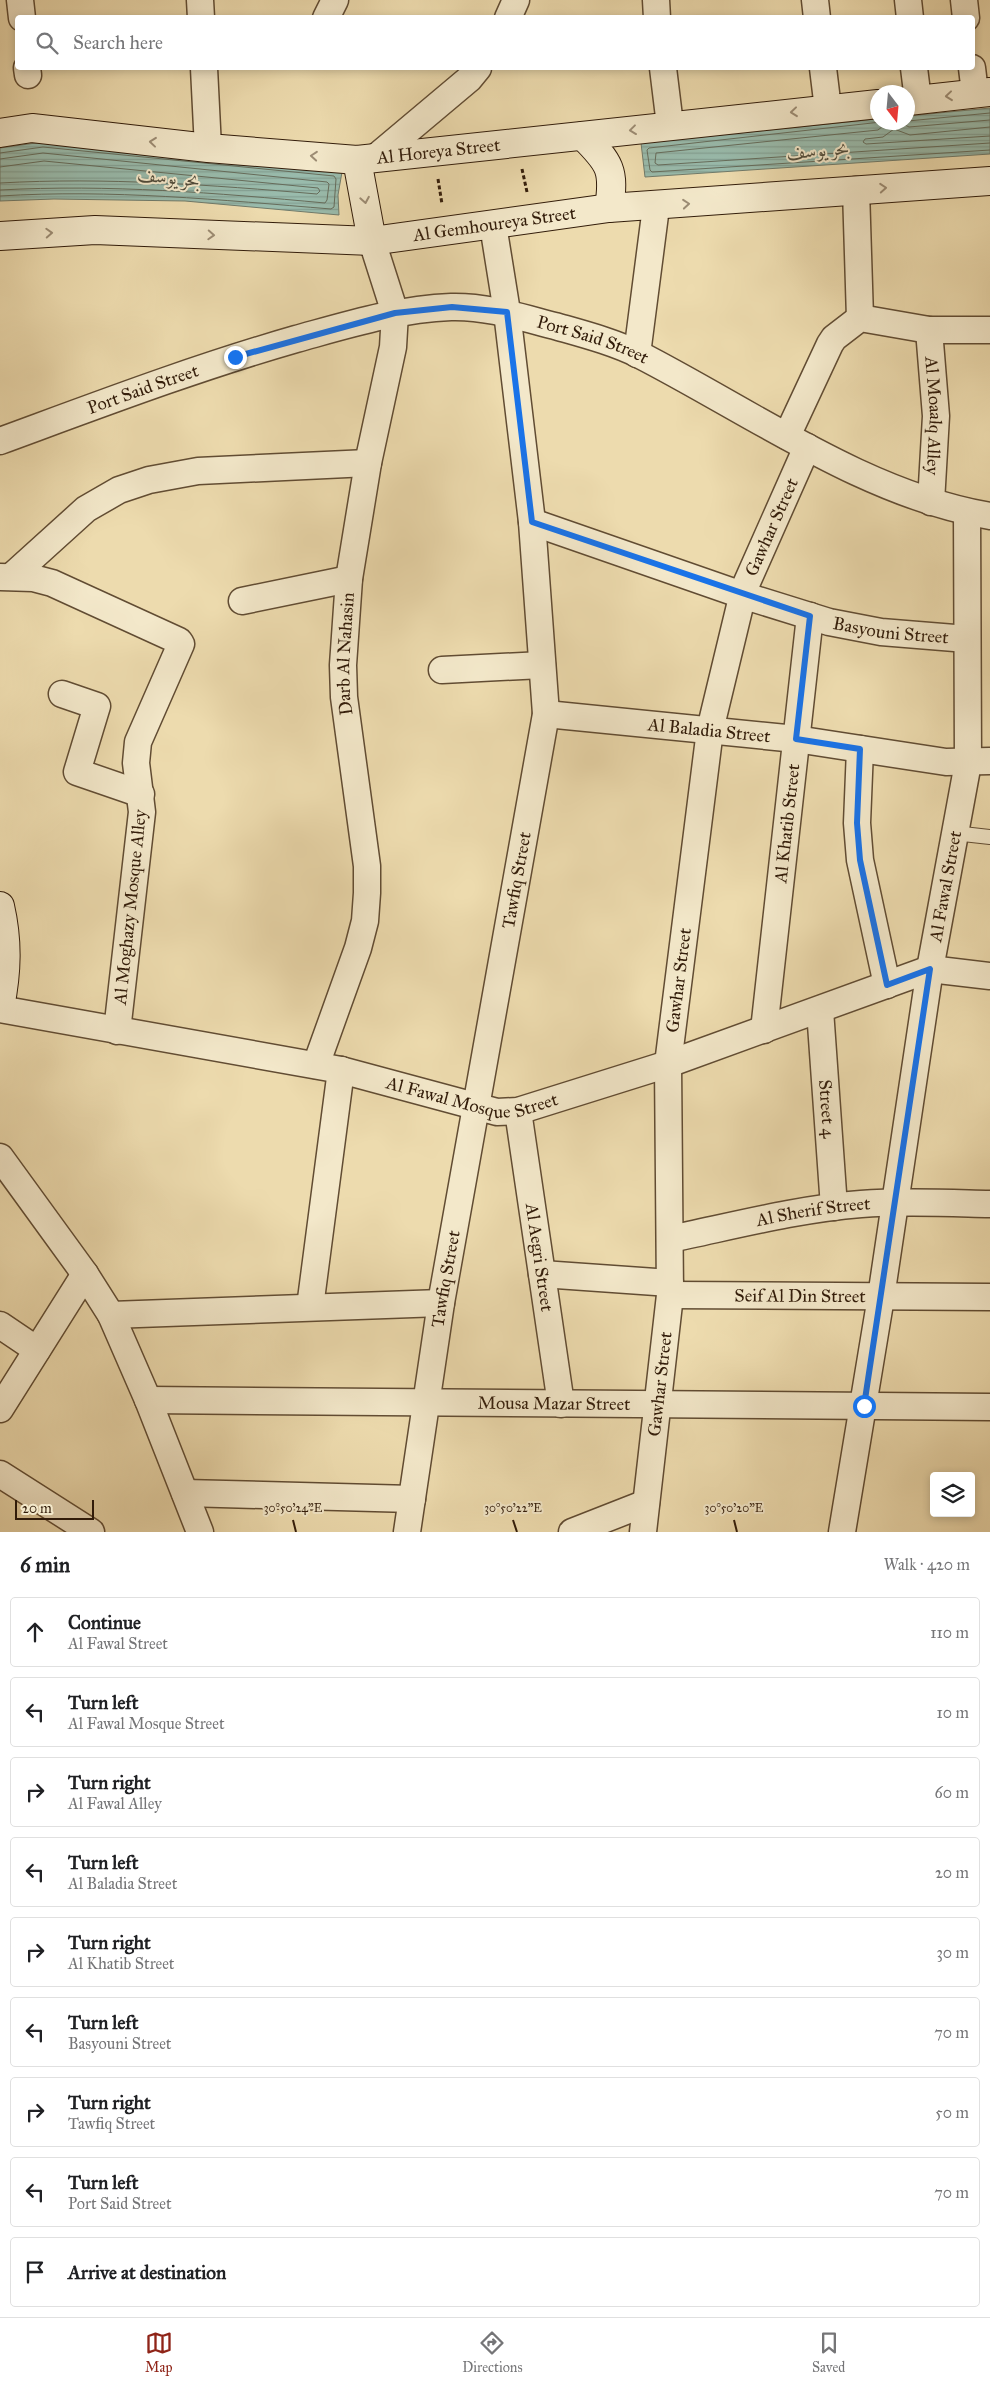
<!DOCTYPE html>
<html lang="en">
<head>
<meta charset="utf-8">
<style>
	:root { --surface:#fff; --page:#f6f6f6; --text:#202124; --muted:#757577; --line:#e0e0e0; --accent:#8f2418 }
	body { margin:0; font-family:"IM FELL Great Primer",Amiri,serif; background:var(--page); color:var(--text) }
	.controls { position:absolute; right:15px; bottom:15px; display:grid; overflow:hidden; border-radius:5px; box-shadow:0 2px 8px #0003 }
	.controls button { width:45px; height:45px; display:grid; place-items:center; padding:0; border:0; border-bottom:1px solid var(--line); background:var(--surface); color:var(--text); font:25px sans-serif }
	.compass { position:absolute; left:870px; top:85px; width:45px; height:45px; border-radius:50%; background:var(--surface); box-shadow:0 2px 8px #0003; rotate:164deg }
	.scale { position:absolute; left:15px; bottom:12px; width:79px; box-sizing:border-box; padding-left:5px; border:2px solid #321c0a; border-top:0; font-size:14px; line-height:18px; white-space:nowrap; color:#321c0a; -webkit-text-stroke:4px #f3e8ca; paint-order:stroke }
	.stop { position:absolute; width:15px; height:15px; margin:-11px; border:4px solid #1a73e8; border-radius:50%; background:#fff }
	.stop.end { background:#1a73e8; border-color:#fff; box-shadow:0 1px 5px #0008 }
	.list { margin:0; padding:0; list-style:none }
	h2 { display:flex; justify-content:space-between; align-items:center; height:65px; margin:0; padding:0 20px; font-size:21px }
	h2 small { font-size:16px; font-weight:400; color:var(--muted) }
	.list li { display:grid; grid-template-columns:32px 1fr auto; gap:15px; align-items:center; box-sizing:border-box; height:70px; margin:0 10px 10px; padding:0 10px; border:1px solid var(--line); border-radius:5px }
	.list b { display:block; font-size:19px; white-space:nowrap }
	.list p { margin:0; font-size:16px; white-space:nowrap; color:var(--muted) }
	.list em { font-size:16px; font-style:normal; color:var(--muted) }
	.icon { flex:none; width:28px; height:28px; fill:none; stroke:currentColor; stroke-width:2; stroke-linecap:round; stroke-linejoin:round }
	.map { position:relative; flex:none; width:990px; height:1532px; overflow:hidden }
	.search { position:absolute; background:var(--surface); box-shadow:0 2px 8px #0003; left:15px; right:15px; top:15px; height:55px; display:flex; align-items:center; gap:12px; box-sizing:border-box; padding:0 18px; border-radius:5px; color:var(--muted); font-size:19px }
	.sheet { height:785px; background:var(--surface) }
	nav { display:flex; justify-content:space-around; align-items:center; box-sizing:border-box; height:70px; border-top:1px solid var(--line); background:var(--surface); font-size:14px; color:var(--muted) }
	nav a { display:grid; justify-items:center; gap:2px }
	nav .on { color:var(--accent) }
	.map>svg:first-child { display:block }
	.water { fill:url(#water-rules); stroke:#707b6b }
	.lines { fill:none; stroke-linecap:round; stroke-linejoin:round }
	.shore { stroke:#666c5b; stroke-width:1 }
	.lane-casing { stroke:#614c33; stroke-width:16 }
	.street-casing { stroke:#614c33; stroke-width:29 }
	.secondary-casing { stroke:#321c0a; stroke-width:30 }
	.path { stroke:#321c0a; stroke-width:3; stroke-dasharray:4 2.5; stroke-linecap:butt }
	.lane { stroke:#f3e8ca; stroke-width:14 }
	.street { stroke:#f3e8ca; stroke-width:26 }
	.secondary { stroke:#f3e8ca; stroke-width:28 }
	.oneway { stroke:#9c8c74 }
	.route { stroke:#1a73e8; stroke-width:6 }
	.ticks { fill:none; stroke:#321c0a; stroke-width:2 }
	.labels { text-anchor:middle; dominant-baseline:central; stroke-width:4; stroke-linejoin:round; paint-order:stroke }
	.street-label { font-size:18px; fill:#321c0a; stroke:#f3e8ca }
	.water-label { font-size:19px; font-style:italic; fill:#514c3b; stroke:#f3e8ca }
	.ticks-label { font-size:12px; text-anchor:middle; fill:#321c0a; stroke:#f3e8ca; stroke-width:4; stroke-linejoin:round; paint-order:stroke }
</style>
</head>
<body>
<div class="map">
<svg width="990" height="1532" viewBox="0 0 990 1532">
	<defs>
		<pattern id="water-rules" width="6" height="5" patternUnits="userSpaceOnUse" patternTransform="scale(1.25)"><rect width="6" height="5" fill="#99bbac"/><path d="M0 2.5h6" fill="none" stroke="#84a093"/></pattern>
	</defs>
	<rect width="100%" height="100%" fill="#eddbae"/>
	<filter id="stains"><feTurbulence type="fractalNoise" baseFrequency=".004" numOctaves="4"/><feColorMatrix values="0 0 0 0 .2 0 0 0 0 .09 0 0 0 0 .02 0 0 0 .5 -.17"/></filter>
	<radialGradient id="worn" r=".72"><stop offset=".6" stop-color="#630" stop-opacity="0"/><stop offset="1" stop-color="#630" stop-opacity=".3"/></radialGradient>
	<!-- water -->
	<g class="water">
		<path d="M990,108V154L645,177L641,143L877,119L878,122H908V116Z"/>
		<path d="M43,142L342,172L338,195L339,215L185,201L54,199L0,201V148Z"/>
	</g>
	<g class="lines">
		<!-- shore -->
		<g class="shore">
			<path d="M908,121L990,113"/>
			<path d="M881,122L649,148L647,150L650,170L652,172L990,150"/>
			<path d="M888,122L878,130L656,153L655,163L658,165L990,143"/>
			<path d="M899,122L909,127L990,120"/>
			<path d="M990,127L910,135L894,129L883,137L865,139L863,142L866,144L990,136"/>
			<path d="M0,153L43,147L334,176L336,179L334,207L331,209C221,200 111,189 0,196"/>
			<path d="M0,159L43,153L327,182L329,184L327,200L325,203C217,193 109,184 0,190"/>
			<path d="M0,167L44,161L318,188L320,191L317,194C211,185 106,177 0,183"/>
		</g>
		<defs>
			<path id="lane" d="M954,833L990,837"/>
			<g id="street">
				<path d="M20,0L22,18"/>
				<path d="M200,0L201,18"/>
				<path d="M656,0L657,18"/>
				<path d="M815,0L817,18"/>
				<path d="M908,0L910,18"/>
				<path d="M964,0L966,18"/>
				<path d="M326,18L335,0"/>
				<path d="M508,18L516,0"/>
				<path d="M27,68L28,75"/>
				<path d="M204,68L208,148"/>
				<path d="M663,68L670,125"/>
				<path d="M823,68L828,109"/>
				<path d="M914,68L918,100"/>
				<path d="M972,68L975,93"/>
				<path d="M375,158L469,79L478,68"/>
				<path d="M856,190L860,318"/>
				<path id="s1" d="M929,330L936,416L931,502"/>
				<path d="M637,354L656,207"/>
				<path d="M787,436L830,344L834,338L860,318L929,330H990"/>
				<path id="s2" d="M0,441C98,405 195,368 296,339C347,325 398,309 451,307C487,306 520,317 555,326C583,334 614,342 640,355C751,412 866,495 990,516"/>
				<path id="s3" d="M532,522L742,595L829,622L881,632L967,639"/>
				<path d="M12,576L86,509L119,490L149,480L198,471L368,463"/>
				<path d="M0,577L33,578L52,583L179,641L181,644L138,742L136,763L142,812L117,1031"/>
				<path d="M242,601L349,579"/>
				<path d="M442,670L542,665"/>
				<path d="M62,694L97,706L77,772L141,794"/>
				<path id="s4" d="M546,714L796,739L946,762L990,761"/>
				<path d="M860,749L857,823L860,860L887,985"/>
				<path id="s5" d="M0,1009L341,1070L497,1112L518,1111L668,1064L930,969L990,976"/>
				<path id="s6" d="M820,1010L834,1207"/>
				<path id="s7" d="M764,1030L810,616"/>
				<path id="s8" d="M316,1065L358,948L365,921L367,893V866L344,697L343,665L349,579L368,463L393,347L395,313L372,241"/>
				<path id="s9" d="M518,1111L561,1404"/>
				<path d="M0,1157L85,1274L111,1315L148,1400L200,1532"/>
				<path id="s10" d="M670,1239C733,1226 797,1209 861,1204C904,1201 947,1203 990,1204"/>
				<path d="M542,1274L670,1283"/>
				<path id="s11" d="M670,1295L990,1297"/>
				<path d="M310,1307L341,1070"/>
				<path d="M111,1315L441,1303"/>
				<path d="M0,1325L37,1350"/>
				<path id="s12" d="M148,1400L990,1407"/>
				<path d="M0,1409L85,1274"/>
				<path d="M0,1474L91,1532"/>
				<path d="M185,1493L412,1499"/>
				<path id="s13" d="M407,1532L441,1303L546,714L532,522L507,312L493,225"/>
				<path d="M572,1532L646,1503"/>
				<path id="s14" d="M643,1532L670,1295L668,1064L710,730L744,589L807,447"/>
				<path id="s15" d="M842,1532L881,1297L930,969L968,763L967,512"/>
			</g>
			<g id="secondary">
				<path d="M908,101L990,92"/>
				<path id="s16" d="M0,133L32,128L208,148L357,160L878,104"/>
				<path d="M583,136C610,163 615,170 609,208"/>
				<path d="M357,160L372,241"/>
				<path id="s17" d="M0,236L95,230L372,241L609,208L990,181"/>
				<path d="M0,906C8,941 7,972 0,1007"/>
			</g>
		</defs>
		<!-- lane casing -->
		<use href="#lane" class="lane-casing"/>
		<!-- street casing -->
		<use href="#street" class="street-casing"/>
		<!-- secondary casing -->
		<use href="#secondary" class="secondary-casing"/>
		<!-- path -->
		<g class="path">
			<path d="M522,169L527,192"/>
			<path d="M438,179L442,204"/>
		</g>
		<!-- lane -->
		<use href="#lane" class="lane"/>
		<!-- street -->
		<use href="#street" class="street"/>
		<!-- secondary -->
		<use href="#secondary" class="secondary"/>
	</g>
	<!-- one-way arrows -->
	<defs><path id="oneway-chevron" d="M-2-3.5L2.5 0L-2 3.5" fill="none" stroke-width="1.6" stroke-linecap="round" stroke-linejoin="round" transform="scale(1.25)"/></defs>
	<g class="oneway">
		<use href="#oneway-chevron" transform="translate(949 96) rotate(174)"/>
		<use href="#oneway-chevron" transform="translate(794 112) rotate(174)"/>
		<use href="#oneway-chevron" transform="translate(633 130) rotate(173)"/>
		<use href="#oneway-chevron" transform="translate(153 142) rotate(-174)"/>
		<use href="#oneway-chevron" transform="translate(314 156) rotate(-175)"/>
		<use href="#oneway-chevron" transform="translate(883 188) rotate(-4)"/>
		<use href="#oneway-chevron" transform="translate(365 200) rotate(80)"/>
		<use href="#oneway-chevron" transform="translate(686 204) rotate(-5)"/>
		<use href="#oneway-chevron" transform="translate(49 233) rotate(-3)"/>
		<use href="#oneway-chevron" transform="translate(211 235) rotate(3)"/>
	</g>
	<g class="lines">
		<!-- route -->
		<path class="route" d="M235,357L395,313L452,307L507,312L532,522L810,616L796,739L860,749L857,823L860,860L887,985L930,969L864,1406"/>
	</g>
	<!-- ticks -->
	<path class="ticks" d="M293,1520L296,1532M513,1520L517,1532M734,1520L737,1532"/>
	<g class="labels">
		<!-- street labels -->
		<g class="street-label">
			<text stroke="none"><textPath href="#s16" startOffset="441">Al Horeya Street</textPath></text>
			<text stroke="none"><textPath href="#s17" startOffset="496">Al Gemhoureya Street</textPath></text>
			<text stroke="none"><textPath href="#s2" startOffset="618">Port Said Street</textPath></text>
			<text stroke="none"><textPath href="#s2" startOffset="152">Port Said Street</textPath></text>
			<text stroke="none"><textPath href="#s1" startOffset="86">Al Moaalq Alley</textPath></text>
			<text stroke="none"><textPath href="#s14" startOffset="1019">Gawhar Street</textPath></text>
			<text stroke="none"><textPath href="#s3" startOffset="376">Basyouni Street</textPath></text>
			<text stroke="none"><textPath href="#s8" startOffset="421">Darb Al Nahasin</textPath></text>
			<text stroke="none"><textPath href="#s4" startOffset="164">Al Baladia Street</textPath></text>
			<text stroke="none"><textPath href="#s7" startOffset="208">Al Khatib Street</textPath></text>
			<text stroke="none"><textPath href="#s13" startOffset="661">Tawfiq Street</textPath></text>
			<text stroke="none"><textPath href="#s15" startOffset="654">Al Fawal Street</textPath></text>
			<text transform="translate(130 907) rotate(-84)">Al Moghazy Mosque Alley</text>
			<text stroke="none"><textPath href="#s14" startOffset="554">Gawhar Street</textPath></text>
			<text stroke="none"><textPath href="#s5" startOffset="482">Al Fawal Mosque Street</textPath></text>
			<text stroke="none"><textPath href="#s6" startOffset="99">Street 4</textPath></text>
			<text stroke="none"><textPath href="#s10" startOffset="146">Al Sherif Street</textPath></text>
			<text stroke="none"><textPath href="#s9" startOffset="148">Al Aegri Street</textPath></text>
			<text stroke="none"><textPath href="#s13" startOffset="256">Tawfiq Street</textPath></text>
			<text stroke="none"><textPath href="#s11" startOffset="130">Seif Al Din Street</textPath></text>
			<text stroke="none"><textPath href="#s14" startOffset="149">Gawhar Street</textPath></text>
			<text stroke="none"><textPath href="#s12" startOffset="406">Mousa Mazar Street</textPath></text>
		</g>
		<!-- water labels -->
		<g class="water-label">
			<text transform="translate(818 150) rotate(-5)">بحر يوسف</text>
			<text transform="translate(169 177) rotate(6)">بحر يوسف</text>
		</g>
	</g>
	<g class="ticks-label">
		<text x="293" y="1512">30°50'24"E</text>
		<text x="513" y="1512">30°50'22"E</text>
		<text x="734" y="1512">30°50'20"E</text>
	</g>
	<rect width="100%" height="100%" filter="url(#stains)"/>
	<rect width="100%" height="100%" fill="url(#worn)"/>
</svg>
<div class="controls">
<button><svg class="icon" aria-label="layers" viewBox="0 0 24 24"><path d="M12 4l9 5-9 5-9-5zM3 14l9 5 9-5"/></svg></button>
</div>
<svg class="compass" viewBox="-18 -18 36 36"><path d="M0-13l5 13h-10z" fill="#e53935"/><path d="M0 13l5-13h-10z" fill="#757577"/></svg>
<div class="scale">20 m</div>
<div class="stop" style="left:864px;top:1406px"></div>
<div class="stop end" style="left:235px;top:357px"></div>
<div class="search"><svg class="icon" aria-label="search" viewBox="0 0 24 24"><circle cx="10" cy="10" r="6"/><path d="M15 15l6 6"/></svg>Search here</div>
</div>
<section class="sheet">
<h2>6 min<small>Walk · 420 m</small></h2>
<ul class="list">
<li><svg class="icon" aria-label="ahead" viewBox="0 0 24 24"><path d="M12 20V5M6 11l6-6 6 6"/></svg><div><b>Continue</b><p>Al Fawal Street</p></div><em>110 m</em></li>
<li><svg class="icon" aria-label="left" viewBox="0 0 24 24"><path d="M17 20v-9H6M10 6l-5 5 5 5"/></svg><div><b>Turn left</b><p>Al Fawal Mosque Street</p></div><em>10 m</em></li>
<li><svg class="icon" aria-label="right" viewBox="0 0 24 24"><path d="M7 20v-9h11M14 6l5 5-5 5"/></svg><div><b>Turn right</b><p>Al Fawal Alley</p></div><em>60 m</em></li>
<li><svg class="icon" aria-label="left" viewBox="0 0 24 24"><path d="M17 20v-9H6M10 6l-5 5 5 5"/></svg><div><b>Turn left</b><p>Al Baladia Street</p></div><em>20 m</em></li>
<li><svg class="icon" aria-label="right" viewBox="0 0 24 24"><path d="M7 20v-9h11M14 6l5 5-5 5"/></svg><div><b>Turn right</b><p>Al Khatib Street</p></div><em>30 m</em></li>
<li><svg class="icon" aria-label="left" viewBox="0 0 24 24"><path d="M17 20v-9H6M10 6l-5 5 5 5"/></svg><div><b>Turn left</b><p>Basyouni Street</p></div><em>70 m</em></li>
<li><svg class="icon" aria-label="right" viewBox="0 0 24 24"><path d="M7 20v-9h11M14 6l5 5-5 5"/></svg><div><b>Turn right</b><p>Tawfiq Street</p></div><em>50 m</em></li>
<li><svg class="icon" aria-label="left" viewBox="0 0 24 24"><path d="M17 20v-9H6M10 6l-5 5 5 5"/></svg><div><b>Turn left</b><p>Port Said Street</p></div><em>70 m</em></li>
<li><svg class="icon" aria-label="arrive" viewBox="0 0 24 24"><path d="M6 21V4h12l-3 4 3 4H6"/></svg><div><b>Arrive at destination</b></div></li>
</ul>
</section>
<nav>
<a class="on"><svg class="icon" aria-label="map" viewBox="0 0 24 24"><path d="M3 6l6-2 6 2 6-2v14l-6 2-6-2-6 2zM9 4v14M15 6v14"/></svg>Map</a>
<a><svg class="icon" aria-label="directions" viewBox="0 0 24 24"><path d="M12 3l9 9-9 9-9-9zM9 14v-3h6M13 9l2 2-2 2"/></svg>Directions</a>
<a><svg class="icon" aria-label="saved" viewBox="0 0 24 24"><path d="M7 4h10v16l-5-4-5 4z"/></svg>Saved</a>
</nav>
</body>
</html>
